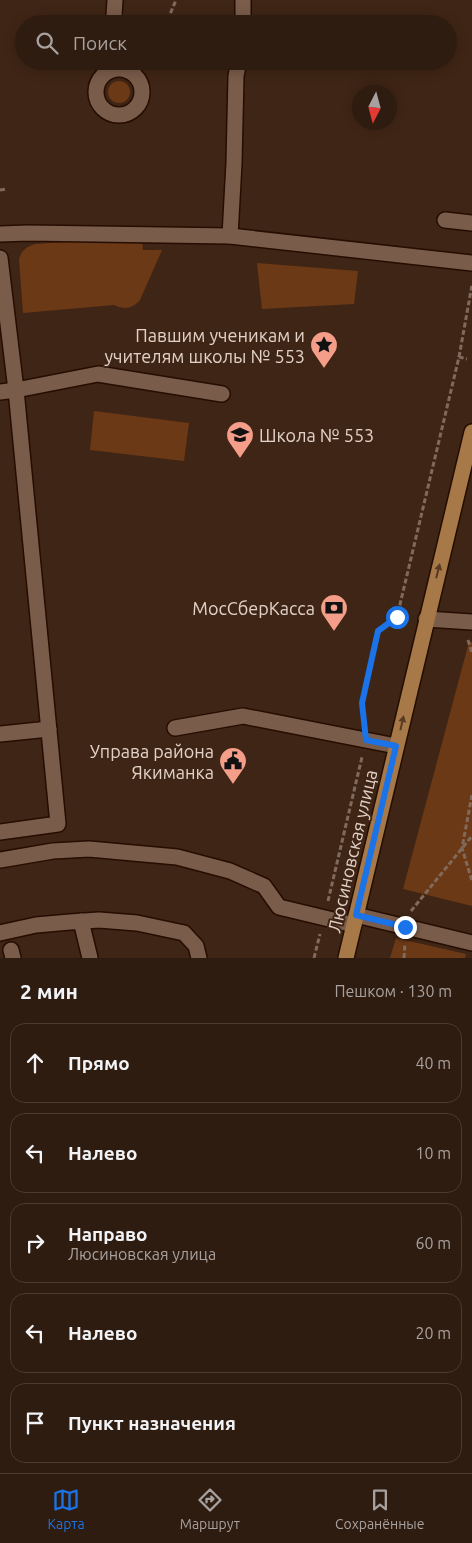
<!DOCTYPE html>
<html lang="ru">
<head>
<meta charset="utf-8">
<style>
	:root { --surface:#2f1c10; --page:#3b291e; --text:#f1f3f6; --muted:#a7a19f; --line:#4a3a30; --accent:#1a73e8 }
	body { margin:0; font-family:Ubuntu,sans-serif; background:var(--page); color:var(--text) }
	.compass { position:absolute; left:352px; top:85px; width:45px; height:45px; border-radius:50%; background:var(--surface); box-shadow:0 2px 12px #0003; rotate:186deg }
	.stop { position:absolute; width:15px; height:15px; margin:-11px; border:4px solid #1a73e8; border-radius:50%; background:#fff }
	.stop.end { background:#1a73e8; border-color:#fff; box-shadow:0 1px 5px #0008 }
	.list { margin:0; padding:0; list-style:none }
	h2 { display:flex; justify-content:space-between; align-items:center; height:65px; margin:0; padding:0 20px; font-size:21px }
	h2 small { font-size:16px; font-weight:400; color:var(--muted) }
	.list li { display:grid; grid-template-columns:32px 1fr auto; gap:15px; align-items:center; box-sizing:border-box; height:80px; margin:0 10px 10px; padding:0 10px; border:1px solid var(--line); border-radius:15px }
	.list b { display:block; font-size:19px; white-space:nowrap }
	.list p { margin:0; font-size:16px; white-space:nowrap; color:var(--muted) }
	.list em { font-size:16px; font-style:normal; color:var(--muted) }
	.icon { flex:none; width:28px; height:28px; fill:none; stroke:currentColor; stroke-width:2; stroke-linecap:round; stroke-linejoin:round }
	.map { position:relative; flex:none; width:472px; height:958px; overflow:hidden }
	.search { position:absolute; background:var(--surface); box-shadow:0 2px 12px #0003; left:15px; right:15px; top:15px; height:55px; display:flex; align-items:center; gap:12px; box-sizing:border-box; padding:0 18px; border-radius:28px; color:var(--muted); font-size:19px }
	.sheet { height:515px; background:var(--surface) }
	nav { display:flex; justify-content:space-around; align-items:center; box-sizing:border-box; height:70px; border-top:1px solid var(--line); background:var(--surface); font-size:14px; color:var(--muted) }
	nav a { display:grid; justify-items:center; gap:2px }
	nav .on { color:var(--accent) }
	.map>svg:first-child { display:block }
	.green { fill:#6c3916 }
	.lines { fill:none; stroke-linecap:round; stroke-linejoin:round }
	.minor-casing { stroke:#250d01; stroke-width:18 }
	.major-casing { stroke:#250d01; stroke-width:18 }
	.path { stroke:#806a5c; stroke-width:3; stroke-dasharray:5 2.5; stroke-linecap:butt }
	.minor { stroke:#7a5c4a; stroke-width:15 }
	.major { stroke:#a77848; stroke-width:15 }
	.oneway { fill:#593a22 }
	.route { stroke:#1a73e8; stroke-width:6 }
	.labels { text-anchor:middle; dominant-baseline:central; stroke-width:4; stroke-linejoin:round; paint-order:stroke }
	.poi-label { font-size:18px; fill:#e2d1c7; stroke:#3f2515; text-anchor:end }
	.street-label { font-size:18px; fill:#e2d1c7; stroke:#3f2515 }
</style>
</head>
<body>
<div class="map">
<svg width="472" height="958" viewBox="0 0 472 958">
	<rect width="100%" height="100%" fill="#3f2515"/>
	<!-- green -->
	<g class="green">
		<circle cx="119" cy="92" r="11"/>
		<path d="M95,240H142L143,250H162L140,300C132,309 125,310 114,305L23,313L19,259C22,250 26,247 35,244Z"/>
		<path d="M257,263L358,271L354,304L262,309Z"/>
		<path d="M94,411L189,423L184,461L90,450Z"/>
		<path d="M469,642H472V906L403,889Z"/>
		<path d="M396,938L466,954L465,958H390Z"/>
	</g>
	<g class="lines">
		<defs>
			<g id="minor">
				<path d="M115,0L114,15L116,24"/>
				<path d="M243,24V0"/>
				<circle cx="119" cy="92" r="23"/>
				<path d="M445,220L472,223"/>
				<path d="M0,234L28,233L230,236L472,263"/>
				<path d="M230,236L234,163L236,76L239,61"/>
				<path d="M0,258L16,390L58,824L0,832"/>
				<path d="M0,392L16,390L98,374L222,394"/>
				<path d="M426,619L472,622"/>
				<path d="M175,728L243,716L396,746"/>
				<path d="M0,734L49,729"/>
				<path d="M0,860L53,851L89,849L177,857L230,871L264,886L279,907L354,925"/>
				<path d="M356,915L472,943"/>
				<path d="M81,921L90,958"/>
				<path d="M0,933L36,925L70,922L99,920L137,923L184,933L196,946L199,958"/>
				<path d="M11,950L13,958"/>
			</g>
			<path id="major" d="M346,958L472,432"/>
		</defs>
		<!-- minor casing -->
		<use href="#minor" class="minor-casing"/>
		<!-- major casing -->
		<use href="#major" class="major-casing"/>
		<!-- path -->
		<g class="path">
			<path d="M161,24L168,19L176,0"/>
			<path d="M129,70L140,64L163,61"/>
			<path d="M0,190L6,189"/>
			<path d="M459,357L472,285"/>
			<path d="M468,640L472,653"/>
			<path d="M364,721L362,703L378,631L397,617L459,357L467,359"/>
			<path d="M472,795L462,848L472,881"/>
			<path d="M328,901L362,757"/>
			<path d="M411,911L472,836"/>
			<path d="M314,958L320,934"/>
			<path d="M404,958L405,943"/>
		</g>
		<!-- minor -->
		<use href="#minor" class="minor"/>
		<!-- major -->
		<use href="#major" class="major"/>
	</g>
	<!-- one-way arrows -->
	<defs><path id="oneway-solid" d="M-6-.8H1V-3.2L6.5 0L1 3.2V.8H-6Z" transform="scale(1.25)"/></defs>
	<g class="oneway">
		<use href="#oneway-solid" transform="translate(438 571) rotate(-76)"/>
		<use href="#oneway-solid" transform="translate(402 723) rotate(-77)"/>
	</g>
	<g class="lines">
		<!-- route -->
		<path class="route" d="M397,617L378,631L362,703L366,740L396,746L356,915L405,927"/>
	</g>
	<!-- icons -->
	<defs>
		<symbol id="sight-pin" viewBox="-11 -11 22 30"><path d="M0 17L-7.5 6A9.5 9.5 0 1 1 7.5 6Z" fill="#f49e8a" stroke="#3f2515"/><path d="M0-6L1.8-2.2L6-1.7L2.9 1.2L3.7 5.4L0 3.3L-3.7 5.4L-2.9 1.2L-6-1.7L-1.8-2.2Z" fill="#111"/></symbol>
		<symbol id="school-pin" viewBox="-11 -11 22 30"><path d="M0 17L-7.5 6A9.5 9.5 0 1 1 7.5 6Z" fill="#f49e8a" stroke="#3f2515"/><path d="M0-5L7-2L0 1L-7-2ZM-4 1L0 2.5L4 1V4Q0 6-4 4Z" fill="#111"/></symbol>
		<symbol id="bank-pin" viewBox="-11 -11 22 30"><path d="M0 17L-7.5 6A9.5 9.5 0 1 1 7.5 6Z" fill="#f49e8a" stroke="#3f2515"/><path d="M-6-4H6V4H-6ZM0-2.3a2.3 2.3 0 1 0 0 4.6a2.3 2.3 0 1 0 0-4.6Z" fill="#111"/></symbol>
		<symbol id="civic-pin" viewBox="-11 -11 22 30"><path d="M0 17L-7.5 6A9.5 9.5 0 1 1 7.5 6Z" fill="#f49e8a" stroke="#3f2515"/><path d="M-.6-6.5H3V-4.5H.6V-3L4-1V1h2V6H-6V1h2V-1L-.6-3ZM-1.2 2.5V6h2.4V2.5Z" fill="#111"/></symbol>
	</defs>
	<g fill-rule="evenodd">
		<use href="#sight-pin" x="308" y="329" width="32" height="43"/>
		<use href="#school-pin" x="224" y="419" width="32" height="43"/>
		<use href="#bank-pin" x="318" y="592" width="32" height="43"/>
		<use href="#civic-pin" x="217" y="745" width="32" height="43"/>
	</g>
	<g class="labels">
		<!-- poi labels -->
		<g class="poi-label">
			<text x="305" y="335">Павшим ученикам и<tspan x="305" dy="21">учителям школы № 553</tspan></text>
			<text x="259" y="435" text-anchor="start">Школа № 553</text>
			<text x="315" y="608">МосСберКасса</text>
			<text x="214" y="751">Управа района<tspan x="214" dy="21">Якиманка</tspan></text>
		</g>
		<!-- street labels -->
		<g class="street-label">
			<text transform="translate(352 851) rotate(-77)">Люсиновская улица</text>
		</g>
	</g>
</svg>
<svg class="compass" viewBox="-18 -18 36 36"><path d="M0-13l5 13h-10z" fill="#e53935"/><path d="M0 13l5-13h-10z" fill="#a7a19f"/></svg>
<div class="stop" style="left:397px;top:617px"></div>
<div class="stop end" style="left:405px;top:927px"></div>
<div class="search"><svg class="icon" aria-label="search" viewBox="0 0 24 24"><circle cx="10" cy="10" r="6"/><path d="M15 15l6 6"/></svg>Поиск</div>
</div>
<section class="sheet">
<h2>2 мин<small>Пешком · 130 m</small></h2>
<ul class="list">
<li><svg class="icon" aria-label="ahead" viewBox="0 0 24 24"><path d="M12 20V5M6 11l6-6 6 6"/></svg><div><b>Прямо</b></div><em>40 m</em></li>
<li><svg class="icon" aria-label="left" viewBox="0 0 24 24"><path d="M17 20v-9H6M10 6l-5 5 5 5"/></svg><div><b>Налево</b></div><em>10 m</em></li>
<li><svg class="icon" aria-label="right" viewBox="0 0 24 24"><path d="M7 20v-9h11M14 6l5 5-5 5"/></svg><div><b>Направо</b><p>Люсиновская улица</p></div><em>60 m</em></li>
<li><svg class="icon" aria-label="left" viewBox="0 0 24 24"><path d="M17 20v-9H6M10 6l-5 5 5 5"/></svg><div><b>Налево</b></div><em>20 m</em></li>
<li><svg class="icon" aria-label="arrive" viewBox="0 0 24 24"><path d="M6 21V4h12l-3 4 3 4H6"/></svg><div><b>Пункт назначения</b></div></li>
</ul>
</section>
<nav>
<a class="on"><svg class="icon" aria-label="map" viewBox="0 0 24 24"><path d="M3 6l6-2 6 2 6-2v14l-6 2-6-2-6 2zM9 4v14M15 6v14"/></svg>Карта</a>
<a><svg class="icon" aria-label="directions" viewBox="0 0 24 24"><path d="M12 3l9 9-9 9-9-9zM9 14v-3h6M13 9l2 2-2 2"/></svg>Маршрут</a>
<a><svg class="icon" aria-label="saved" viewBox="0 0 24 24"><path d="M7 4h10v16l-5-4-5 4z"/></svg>Сохранённые</a>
</nav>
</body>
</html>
